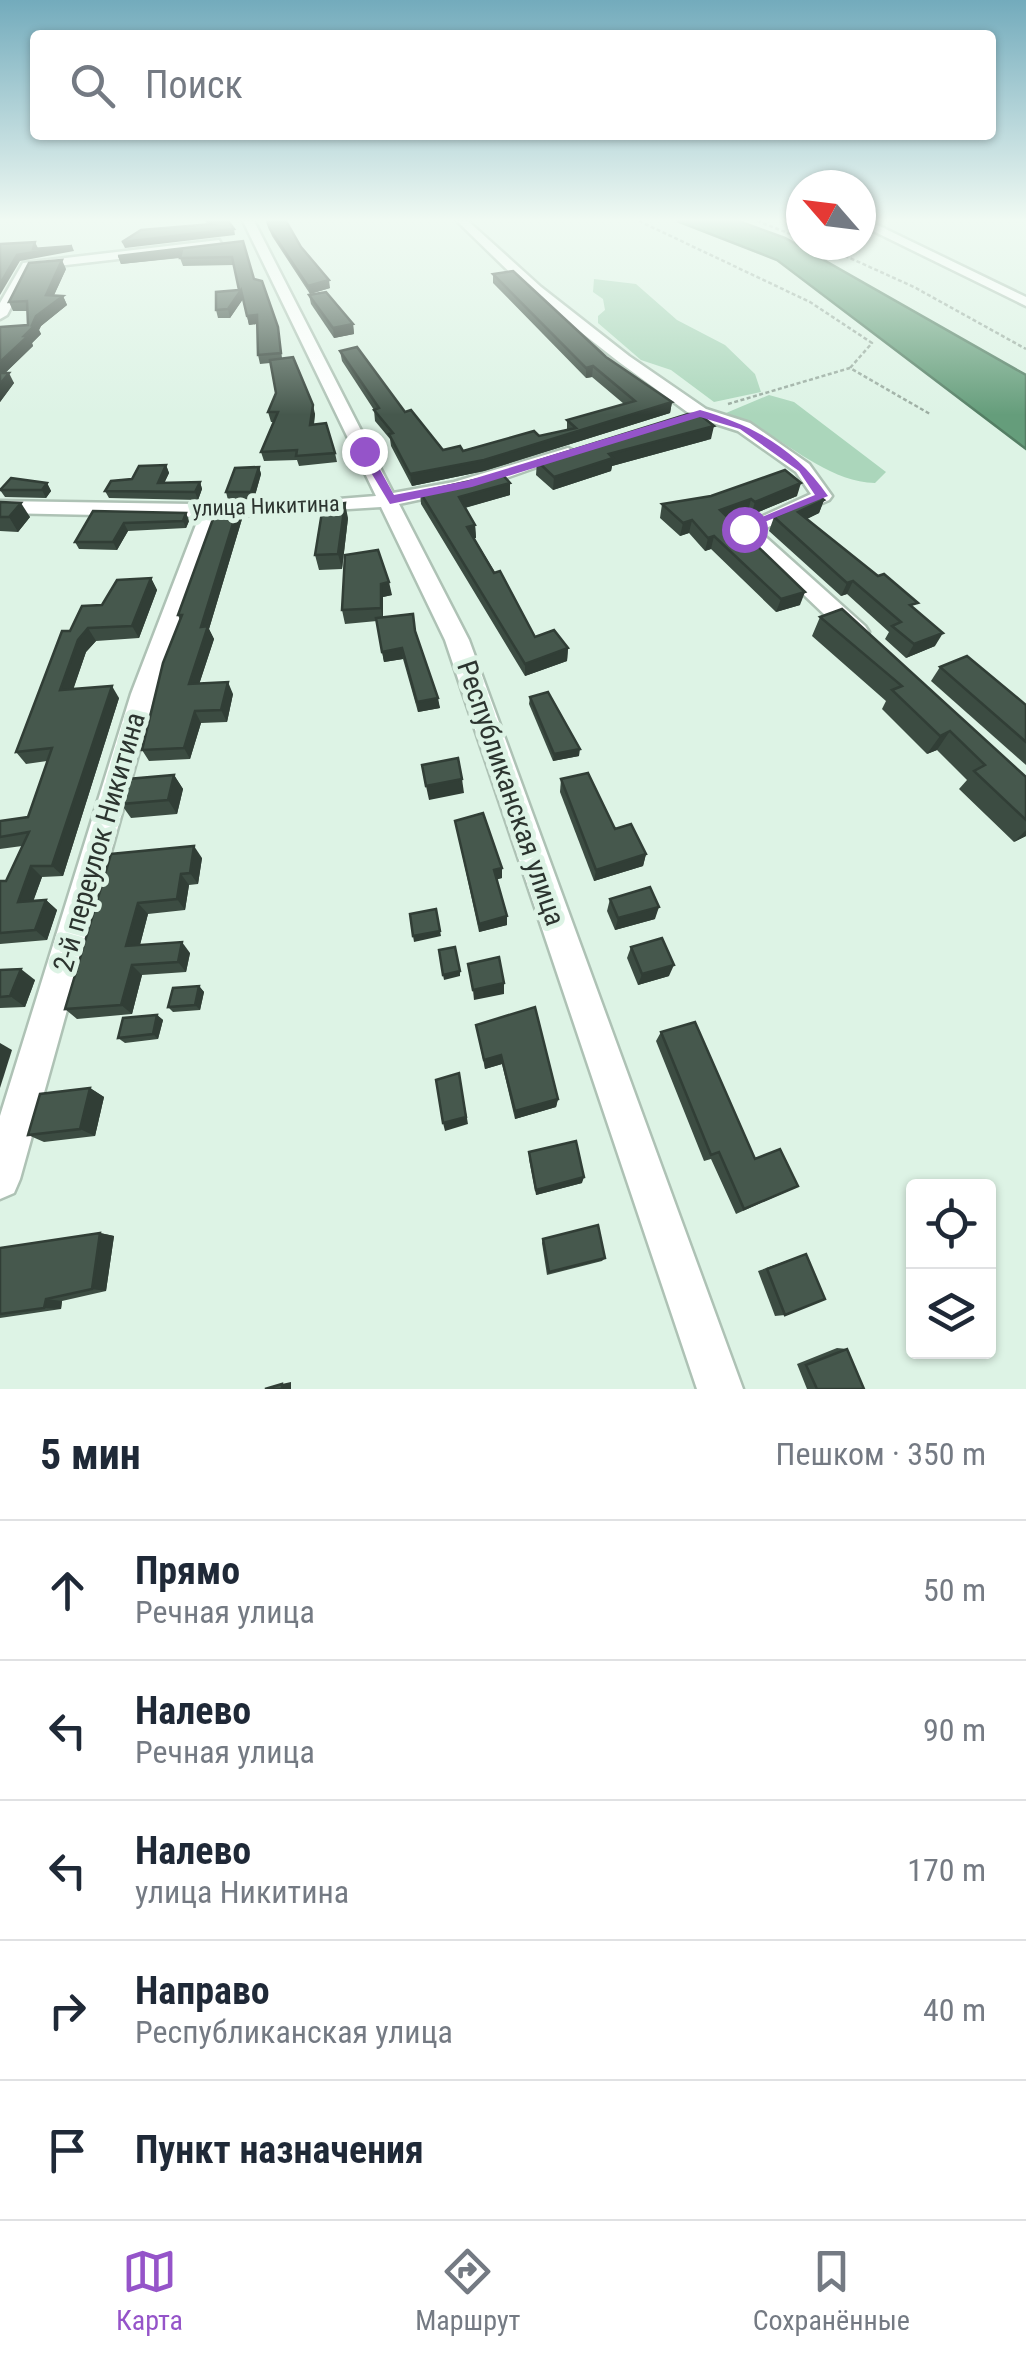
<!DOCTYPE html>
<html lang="ru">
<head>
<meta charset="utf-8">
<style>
	:root { --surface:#fff; --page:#f2f2f3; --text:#1f2937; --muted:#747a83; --line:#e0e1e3; --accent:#9554c9 }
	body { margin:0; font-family:"Roboto Condensed",sans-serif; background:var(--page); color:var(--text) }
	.controls { position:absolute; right:30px; bottom:30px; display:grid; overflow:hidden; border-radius:10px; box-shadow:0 2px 8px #0004 }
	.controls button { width:90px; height:90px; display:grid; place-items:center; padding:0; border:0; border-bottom:2px solid var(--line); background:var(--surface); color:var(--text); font:50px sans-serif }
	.compass { position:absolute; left:786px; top:170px; width:90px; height:90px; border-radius:50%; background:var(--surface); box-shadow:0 2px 8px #0004; rotate:298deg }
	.stop { position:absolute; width:30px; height:30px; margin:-22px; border:8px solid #9554c9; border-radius:50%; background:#fff }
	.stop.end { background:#9554c9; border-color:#fff; box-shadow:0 2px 10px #0008 }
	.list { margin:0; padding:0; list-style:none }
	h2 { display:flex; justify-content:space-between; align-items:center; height:130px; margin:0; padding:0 40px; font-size:42px }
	h2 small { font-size:32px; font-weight:400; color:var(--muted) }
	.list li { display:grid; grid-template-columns:65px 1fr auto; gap:30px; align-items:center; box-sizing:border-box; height:140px; padding:0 40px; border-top:2px solid var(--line) }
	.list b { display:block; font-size:38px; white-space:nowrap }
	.list p { margin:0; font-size:32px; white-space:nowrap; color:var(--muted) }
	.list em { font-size:32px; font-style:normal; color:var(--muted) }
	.icon { flex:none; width:55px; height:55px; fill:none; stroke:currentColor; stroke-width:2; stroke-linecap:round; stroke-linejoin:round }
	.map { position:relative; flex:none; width:1026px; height:1389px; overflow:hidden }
	.search { position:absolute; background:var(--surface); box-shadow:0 2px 8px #0004; left:30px; right:30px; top:30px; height:110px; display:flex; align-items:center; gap:25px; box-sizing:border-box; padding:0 35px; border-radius:10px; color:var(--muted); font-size:38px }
	.sheet { height:830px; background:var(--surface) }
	nav { display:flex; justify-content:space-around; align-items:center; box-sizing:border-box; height:140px; border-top:2px solid var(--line); background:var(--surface); font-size:28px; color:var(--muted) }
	nav a { display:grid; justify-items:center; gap:5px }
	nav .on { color:var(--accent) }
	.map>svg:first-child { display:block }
	.green { fill:#abd6bb }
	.water { fill:#659d7b; stroke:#547e64; stroke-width:2.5 }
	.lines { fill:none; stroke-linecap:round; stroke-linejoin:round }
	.minor-casing { stroke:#aec2b5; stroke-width:5 }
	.path { stroke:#9baca1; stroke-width:2.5; stroke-dasharray:4 2.5; stroke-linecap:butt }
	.minor { fill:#fff; fill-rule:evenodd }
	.wall { fill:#3c4c42 }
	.shaded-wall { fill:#313e36 }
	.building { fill:#46584d; stroke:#313e36; stroke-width:2.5 }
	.route { fill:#9554c9 }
	.labels { text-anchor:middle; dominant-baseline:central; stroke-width:10; stroke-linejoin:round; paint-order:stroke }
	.far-street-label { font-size:22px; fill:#2c342f; stroke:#ddf3e5 }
	.street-label { font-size:28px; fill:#2c342f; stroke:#ddf3e5 }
</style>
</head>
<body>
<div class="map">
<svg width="1026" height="1389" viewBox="0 0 1026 1389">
	<rect width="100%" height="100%" fill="#ddf3e5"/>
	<!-- green -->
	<g class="green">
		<path d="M594,279L636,284L677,320L725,345L755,374L761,392L714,402L671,370L641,360L598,323V316L605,310L603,299L593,292Z"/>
		<path d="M769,395L794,402L886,472L875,483C820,481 778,430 726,413Z"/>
	</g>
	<!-- water -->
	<path class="water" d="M677,221H739L785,238L1026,375V449L777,260Z"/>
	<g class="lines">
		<defs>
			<g id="minor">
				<path d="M243,221H254L393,493L454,482L568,448L577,453L483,486L399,504L469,640L743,1389H697L445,640L381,507L219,517L155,694L20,1179L14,1193L0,1199V1116L131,694L199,517L0,513V501L264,505L376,496Z"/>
				<path d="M457,221H468L541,287L629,356L706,409L750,423L809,464L832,496L829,500L759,531L865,626L869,632L865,638H849L735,529L811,494L796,472L738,431L694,417L619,362L531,293Z"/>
				<path d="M861,221H869L1026,297V306L861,225Z"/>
				<path d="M219,240L223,247L31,269L7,315L0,319V303L23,263Z"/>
			</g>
		</defs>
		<!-- minor casing -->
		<use href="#minor" class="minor-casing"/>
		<!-- path -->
		<g class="path">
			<path d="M639,221L810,302L872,343L850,368"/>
			<path d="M757,221L801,238"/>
			<path d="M821,245L914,287L1026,349"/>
			<path d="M728,404L850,368L930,414"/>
		</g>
		<!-- minor -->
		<use href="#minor" class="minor"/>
	</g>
	<!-- wall -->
	<g class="wall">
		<path d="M266,221H286L301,247L330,288L310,294L272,236Z"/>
		<path d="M243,241L254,279L278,327L282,358L315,414L314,425L335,453L337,462L299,466L297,460L264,461L261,452L274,422H271L268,412L276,393L270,363L260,364L258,355L257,324L249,325L243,299L230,318H218L216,310L239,290L234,265L183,266L180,258L121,264L118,256Z"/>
		<path d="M66,269L54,295L63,296L67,305L41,326L39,330L41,334L32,343L33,346L5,373L14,383L0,402V327L28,325V311H13L9,302Z"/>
		<path d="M493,274L606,357L672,402L670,413L484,471L412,486L391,446L390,439L375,421L374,410L342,361L340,351L443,450L463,451L567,430V420L624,404L592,377L586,378L493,283Z"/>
		<path d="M309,295L353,324L354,334L334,338L311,304Z"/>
		<path d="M711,439L612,466L611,471L553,490L536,475L537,461Z"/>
		<path d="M166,465L169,473L164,483L200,482L202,489L198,500L109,498L105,491Z"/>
		<path d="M259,467L261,474L254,499L228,500L226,492Z"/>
		<path d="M47,483L51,491L46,498L5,497L0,490Z"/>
		<path d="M420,492L510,495L465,508L475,525L476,538H474L535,637L568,648L567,661L525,676L421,504Z"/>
		<path d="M797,496L751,515L748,512L729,519L800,605L776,612L711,549L705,551L689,533L680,536L660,518L662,504Z"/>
		<path d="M824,500L819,513L807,519L915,609L935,646L906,658L885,639L889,632L847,594L841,596L769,531L774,517Z"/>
		<path d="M0,502L30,517L18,532L0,531Z"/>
		<path d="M93,511L186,513L189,521L186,528L128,531L117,550L79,549L75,542Z"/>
		<path d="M348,518L342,569L319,570L315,555Z"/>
		<path d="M242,519L209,629L214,639L199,684L233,694L227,722L201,723L190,759L149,761L142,750L180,620L178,615Z"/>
		<path d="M345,555L392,595L383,597V617L415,633L440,708L418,712L403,659L384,662L377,621L345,624L342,610Z"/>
		<path d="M151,578L157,590L139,638L96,641L86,652L73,689L119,698L63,876L42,877L33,901L46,900L57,910L47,940L0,944V881H6L22,846L0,849V821L28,817L47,761L26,764L16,752L70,631L102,605Z"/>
		<path d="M820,617L1026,777V836L1014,842L959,789L967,780L937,750L927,754L882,709L886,701L812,636Z"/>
		<path d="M940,667L1026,705V765L931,681Z"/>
		<path d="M530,697L579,756L553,761L529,704Z"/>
		<path d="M174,775L183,789L177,814L131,818L121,804Z"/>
		<path d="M561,779L646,854L643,866L594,881L560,792Z"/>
		<path d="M455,821L502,878L497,879L507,925L479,932Z"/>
		<path d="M111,854L202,858L198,884L189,885L185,910L148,914L140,945L190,953L186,972L142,975L132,1014L77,1019L65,1009Z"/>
		<path d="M610,899L655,919L615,930L607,911Z"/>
		<path d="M631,947L669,976L638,985L627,958Z"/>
		<path d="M0,970L35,980L25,1007L0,1008Z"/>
		<path d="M199,986L204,992L200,1010L173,1012L168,1007Z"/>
		<path d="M157,1015L163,1020L158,1039L125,1043L118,1038Z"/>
		<path d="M476,1025L558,1099L556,1107L515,1119L502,1064L485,1069Z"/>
		<path d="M661,1032L755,1159L788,1191L736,1214L711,1159L704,1161L656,1041Z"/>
		<path d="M90,1088L104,1097L95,1136L44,1142L28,1135Z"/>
		<path d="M529,1152L582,1183L536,1195L529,1159Z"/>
		<path d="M100,1233L114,1236L106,1291L62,1301L61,1309L0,1318V1248Z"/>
		<path d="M543,1239L605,1258L602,1261L547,1275L542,1243Z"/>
		<path d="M806,1254L785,1315L775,1316L758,1271Z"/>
		<path d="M837,1348L847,1349L864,1389H807L797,1364Z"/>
	</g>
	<!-- shaded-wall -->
	<g class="shaded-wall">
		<path d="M234,229L235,235L125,248L122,242Z"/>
		<path d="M35,242L38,248L72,246L74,251L20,261L0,295V284L17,255L33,249Z"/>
		<path d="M182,250L185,257L121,264L118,256Z"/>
		<path d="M62,260L66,269L50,304L46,295Z"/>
		<path d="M329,280L330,288L310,294L308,286Z"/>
		<path d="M241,290L243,299L230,318L228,309Z"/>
		<path d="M63,296L67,305L41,326L39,330L41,334L32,343L33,346L0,378V362L24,336L36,316Z"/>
		<path d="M257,315L259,323L249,325L247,316Z"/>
		<path d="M353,324L354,334L334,338L333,328Z"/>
		<path d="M593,366L592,377L586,378V368Z"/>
		<path d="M9,373L14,383L0,402V384Z"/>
		<path d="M672,402L670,413L484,471L412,486L410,474Z"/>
		<path d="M313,405L315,414L312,434L310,425Z"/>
		<path d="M714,426L711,439L612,466L611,471L553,490L554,477L609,454Z"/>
		<path d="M166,465L169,473L161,490L158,483Z"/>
		<path d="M259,467L261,474L254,499L251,492Z"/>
		<path d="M200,482L202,489L198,500L195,492Z"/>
		<path d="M47,483L51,491L46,498L42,490Z"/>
		<path d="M510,483V495L460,509L459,497Z"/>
		<path d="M801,483L797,496L751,515L755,502Z"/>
		<path d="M751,499L748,512L716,523L720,510Z"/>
		<path d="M824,500L819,513L794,525L798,512Z"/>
		<path d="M21,503L30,517L18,532L9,517Z"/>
		<path d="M345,503L348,518L342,569L338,554Z"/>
		<path d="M238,507L242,519L209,629L214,639L195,697L189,684L201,627Z"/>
		<path d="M186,513L189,521L186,528L183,521Z"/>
		<path d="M692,520L689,533L680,536L683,523Z"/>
		<path d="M124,523L128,531L117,550L113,542Z"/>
		<path d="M475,525L476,538L468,540L467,527Z"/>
		<path d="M714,536L711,549L705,551L708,538Z"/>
		<path d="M151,578L157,590L139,638L132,626Z"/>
		<path d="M853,581L847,594L841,596L847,583Z"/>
		<path d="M389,582L392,595L383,597V621L381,608V584Z"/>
		<path d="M805,592L800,605L776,612L781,599Z"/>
		<path d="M88,628L96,641L86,652L69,702L60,690L78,640Z"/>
		<path d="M943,633L935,646L906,658L914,644Z"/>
		<path d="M402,648L403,659L384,662L382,652Z"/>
		<path d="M568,648L567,661L525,676V664Z"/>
		<path d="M228,682L233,694L227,722L221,710Z"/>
		<path d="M112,686L119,698L63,876L52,866Z"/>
		<path d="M438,698L440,708L418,712L417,702Z"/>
		<path d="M195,711L201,723L190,759L184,748Z"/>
		<path d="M950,731L937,750L927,754L940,736Z"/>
		<path d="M580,749L579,756L553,761L554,754Z"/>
		<path d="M174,775L183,789L177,814L168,800Z"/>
		<path d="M462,779L464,793L429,800L426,786Z"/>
		<path d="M1026,830V836L1014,842Z"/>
		<path d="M194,846L202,858L198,884L190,873Z"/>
		<path d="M646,854L643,866L594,881L596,870Z"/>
		<path d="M31,866L42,877L29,913L18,902Z"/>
		<path d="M502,868V878L495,880L494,870Z"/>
		<path d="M181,874L189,885L185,910L177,899Z"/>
		<path d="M46,900L57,910L47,940L35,930Z"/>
		<path d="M138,903L148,914L137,956L126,946Z"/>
		<path d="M659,907L655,919L615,930L618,918Z"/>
		<path d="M507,916V925L479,932V924Z"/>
		<path d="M440,931L441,936L414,942L413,936Z"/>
		<path d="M182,942L190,953L186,972L178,962Z"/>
		<path d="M132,965L142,975L132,1014L121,1005Z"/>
		<path d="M674,965L669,976L638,985L642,974Z"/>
		<path d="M21,969L35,980L25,1007L10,996Z"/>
		<path d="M460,971V976L444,980L443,975Z"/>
		<path d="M504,983V994L474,1000L473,990Z"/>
		<path d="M199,986L204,992L200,1010L195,1005Z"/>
		<path d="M157,1015L163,1020L158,1039L153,1034Z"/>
		<path d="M0,1043L12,1050L0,1088Z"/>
		<path d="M501,1055L502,1064L485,1069L484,1060Z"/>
		<path d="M459,1073L468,1124L445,1131L443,1123Z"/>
		<path d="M90,1088L104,1097L95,1136L80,1129Z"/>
		<path d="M558,1099L556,1107L515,1119V1111Z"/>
		<path d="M584,1177L582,1183L536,1195V1190Z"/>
		<path d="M100,1233L114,1236L106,1291L92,1289Z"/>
		<path d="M46,1299L62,1301L61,1309L44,1308Z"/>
		<path d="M291,1382V1389H282V1384Z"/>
	</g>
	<!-- building -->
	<g class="building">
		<path d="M206,221H228L234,229L122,242L141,230L212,224Z"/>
		<path d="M267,221H286L301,247L329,280L308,286L270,229Z"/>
		<path d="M243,241L254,279L262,281L278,327L281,353L258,355L257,315L247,316L241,290L228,309L216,310V292L239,290L232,257L180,258L182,250L118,256Z"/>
		<path d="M35,242L33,249L72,246L17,255L0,284V244Z"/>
		<path d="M62,260L46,295L63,296L36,316L32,325L36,324L24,336H28L0,362V327L28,325L27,301L9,302L29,263Z"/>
		<path d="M513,271L606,357L672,402L484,460L410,474L389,434L393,433L374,410L379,408L340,351L357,347L405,412L411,410L443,450L460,446L463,451L534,431L539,436L576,428L567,420L635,401L593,366L586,368L493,274Z"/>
		<path d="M326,292L353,324L333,328L309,295Z"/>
		<path d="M293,357L313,405L310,425L326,423L335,453L296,456L297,450L261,452L278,412H268L276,393L270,360Z"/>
		<path d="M0,373H9L0,384Z"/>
		<path d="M688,414H699L714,426L609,454L613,458L554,477L537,461Z"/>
		<path d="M166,465L158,483L200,482L195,492L105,491L111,481L132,479L139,466Z"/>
		<path d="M259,467L251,492H226L235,468Z"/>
		<path d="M785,470L801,483L755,502L751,499L720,510L805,592L781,599L714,536L708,538L692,520L683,523L662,504L711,496Z"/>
		<path d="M502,474L510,483L459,497L475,525L467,527L494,573L500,571L535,637L554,630L568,648L525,664L420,492Z"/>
		<path d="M11,478L47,483L42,490H0Z"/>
		<path d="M820,497L824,500L798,512L878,576L884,574L918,603L910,605L943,633L914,644L892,626L901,622L853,581L847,583L774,517Z"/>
		<path d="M0,502L21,503L9,517H0Z"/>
		<path d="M345,503L338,554L315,555L323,506Z"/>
		<path d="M238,507L201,627L208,626L189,684L228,682L221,710L195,711L184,748L142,750L163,663L182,615H178L217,508Z"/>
		<path d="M93,511L186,513L183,521L124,523L113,542H75Z"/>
		<path d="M378,550L389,582L381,584V608L342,610L345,555Z"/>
		<path d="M151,578L132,626L88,628L78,640L60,690L112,686L52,866H31L18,902L46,900L35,930L0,933V881H6L29,832L0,837V821L28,817L52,748L16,752L62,631H70L82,606L102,605L117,580Z"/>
		<path d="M842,609L1026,777V820L974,771L985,765L950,731L940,736L892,690L902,686L820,617Z"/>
		<path d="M413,614L415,631L438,698L417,702L402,648L382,652L376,618Z"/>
		<path d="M967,656L1026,705V742L940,667Z"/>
		<path d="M548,692L580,749L554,754L530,697Z"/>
		<path d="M458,758L462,779L426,786L422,765Z"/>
		<path d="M588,773L615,829L631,824L646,854L596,870L561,779Z"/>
		<path d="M174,775L168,800L121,804L128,779Z"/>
		<path d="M483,813L502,868L494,870L507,916L479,924L455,821Z"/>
		<path d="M194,846L190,873L181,874L177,899L138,903L126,946L182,942L178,962L132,965L121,1005L65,1009L111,854Z"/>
		<path d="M650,887L659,907L618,918L610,899Z"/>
		<path d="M436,909L440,931L413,936L410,914Z"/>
		<path d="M662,938L674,965L642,974L631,947Z"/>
		<path d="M455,947L460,971L443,975L439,950Z"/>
		<path d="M499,957L504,983L473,990L468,964Z"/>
		<path d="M21,969L10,996L0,997V970Z"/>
		<path d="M199,986L195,1005L168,1007L173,988Z"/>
		<path d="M535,1007L558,1099L515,1111L501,1055L484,1060L476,1025Z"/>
		<path d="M157,1015L153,1034L118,1038L123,1018Z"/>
		<path d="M695,1022L755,1159L780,1149L798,1186L744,1209L719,1152L711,1155L661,1032Z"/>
		<path d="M459,1073L466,1117L443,1123L436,1080Z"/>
		<path d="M90,1088L80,1129L28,1135L40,1094Z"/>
		<path d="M576,1141L584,1177L536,1190L529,1152Z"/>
		<path d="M598,1225L605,1258L549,1272L543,1239Z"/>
		<path d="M100,1233L92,1289L46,1299L44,1308L0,1314V1248Z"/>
		<path d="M806,1254L825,1299L785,1315L767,1269Z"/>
		<path d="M847,1349L864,1389H817L806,1365Z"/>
		<path d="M282,1384V1389H265Z"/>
	</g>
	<!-- sky -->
	<linearGradient id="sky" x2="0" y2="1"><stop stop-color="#73abbc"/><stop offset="0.53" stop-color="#f0faf3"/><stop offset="1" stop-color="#f0faf3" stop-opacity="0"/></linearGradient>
	<rect width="1026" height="415" fill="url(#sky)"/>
	<!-- route -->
	<path class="route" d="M700,410C753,425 797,450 828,496L740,532V526L815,495L799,471L740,429L700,417L472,487L390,504L358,451L368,448L394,495L466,481Z"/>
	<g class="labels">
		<!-- far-street labels -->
		<g class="far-street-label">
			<text transform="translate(266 506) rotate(-2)">улица Никитина</text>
		</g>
		<!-- street labels -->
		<g class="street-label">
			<text transform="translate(511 793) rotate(71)">Республиканская улица</text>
			<text transform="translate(99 842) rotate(-74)">2-й переулок Никитина</text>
		</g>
	</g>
</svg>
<div class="controls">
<button><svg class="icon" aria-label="locate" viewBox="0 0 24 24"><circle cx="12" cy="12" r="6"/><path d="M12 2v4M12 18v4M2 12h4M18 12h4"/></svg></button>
<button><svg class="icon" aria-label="layers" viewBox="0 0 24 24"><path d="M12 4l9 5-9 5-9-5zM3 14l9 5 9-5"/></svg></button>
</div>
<svg class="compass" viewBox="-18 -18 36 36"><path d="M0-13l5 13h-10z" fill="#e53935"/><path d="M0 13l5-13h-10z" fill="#747a83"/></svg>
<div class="stop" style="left:744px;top:529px"></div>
<div class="stop end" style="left:364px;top:451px"></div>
<div class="search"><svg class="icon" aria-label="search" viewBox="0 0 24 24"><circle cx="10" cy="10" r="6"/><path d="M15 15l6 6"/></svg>Поиск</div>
</div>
<section class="sheet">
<h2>5 мин<small>Пешком · 350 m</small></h2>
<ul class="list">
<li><svg class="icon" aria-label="ahead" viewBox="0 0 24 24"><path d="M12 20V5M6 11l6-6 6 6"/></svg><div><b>Прямо</b><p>Речная улица</p></div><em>50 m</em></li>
<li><svg class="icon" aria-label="left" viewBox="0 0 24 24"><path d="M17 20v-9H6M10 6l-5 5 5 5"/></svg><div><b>Налево</b><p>Речная улица</p></div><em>90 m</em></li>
<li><svg class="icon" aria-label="left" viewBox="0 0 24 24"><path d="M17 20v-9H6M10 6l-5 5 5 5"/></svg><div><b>Налево</b><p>улица Никитина</p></div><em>170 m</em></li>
<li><svg class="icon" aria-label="right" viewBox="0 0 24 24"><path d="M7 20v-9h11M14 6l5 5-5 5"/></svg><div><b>Направо</b><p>Республиканская улица</p></div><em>40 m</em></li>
<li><svg class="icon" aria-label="arrive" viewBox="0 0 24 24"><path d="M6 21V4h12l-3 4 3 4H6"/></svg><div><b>Пункт назначения</b></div></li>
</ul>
</section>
<nav>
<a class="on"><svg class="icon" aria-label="map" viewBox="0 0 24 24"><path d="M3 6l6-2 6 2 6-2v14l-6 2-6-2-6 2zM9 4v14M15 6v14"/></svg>Карта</a>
<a><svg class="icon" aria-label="directions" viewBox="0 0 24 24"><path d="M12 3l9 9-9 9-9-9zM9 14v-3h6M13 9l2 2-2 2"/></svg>Маршрут</a>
<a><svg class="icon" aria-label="saved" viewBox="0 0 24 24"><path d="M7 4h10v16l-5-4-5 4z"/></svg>Сохранённые</a>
</nav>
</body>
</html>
